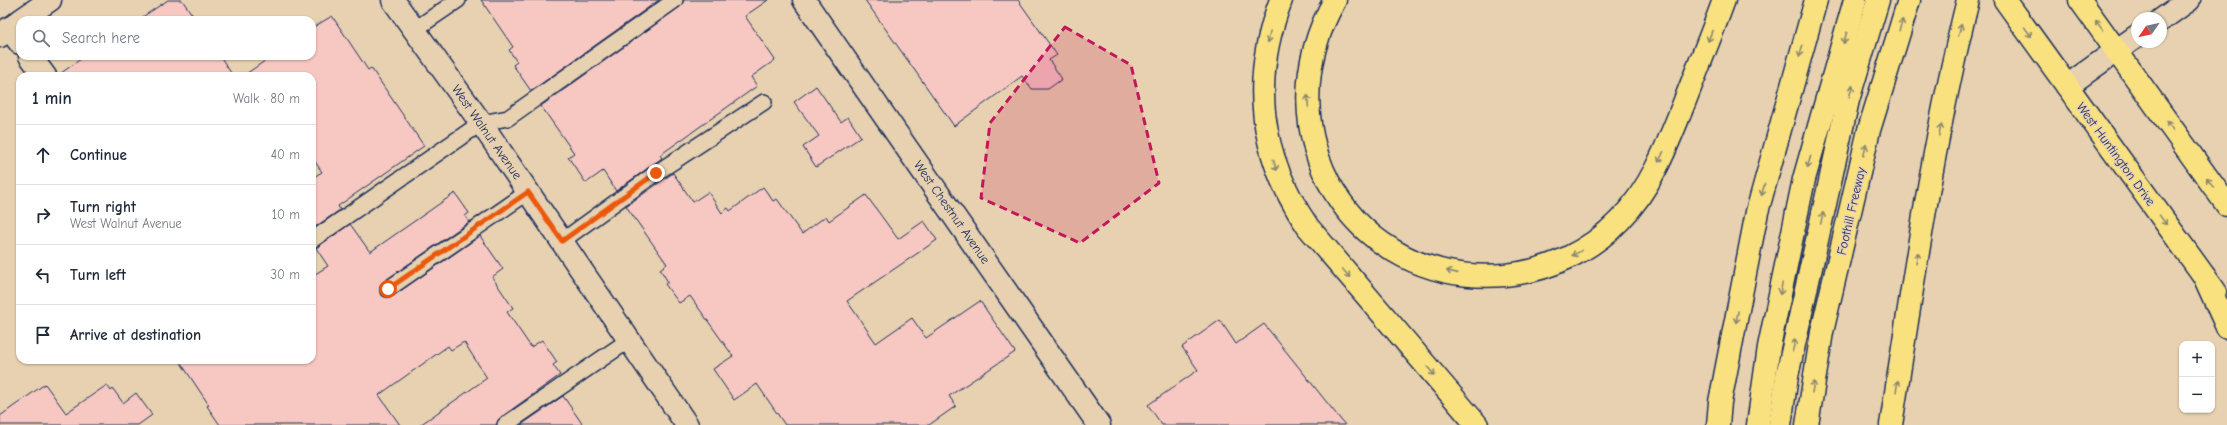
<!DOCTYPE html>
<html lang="en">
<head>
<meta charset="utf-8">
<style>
	:root { --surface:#fff; --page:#f6f6f7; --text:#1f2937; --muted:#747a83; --line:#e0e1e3 }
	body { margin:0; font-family:"Comic Neue",sans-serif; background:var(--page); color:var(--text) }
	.controls { position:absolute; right:12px; bottom:12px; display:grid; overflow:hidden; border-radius:8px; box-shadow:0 1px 3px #0004 }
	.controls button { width:36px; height:36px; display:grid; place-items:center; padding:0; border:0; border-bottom:1px solid var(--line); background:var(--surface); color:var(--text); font:20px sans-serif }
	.compass { position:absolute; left:2131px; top:12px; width:36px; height:36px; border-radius:50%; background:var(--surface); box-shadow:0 1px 3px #0004; rotate:236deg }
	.stop { position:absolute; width:12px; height:12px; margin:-9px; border:3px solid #ea580c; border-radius:50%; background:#fff }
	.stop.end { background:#ea580c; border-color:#fff; box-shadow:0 1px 4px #0008 }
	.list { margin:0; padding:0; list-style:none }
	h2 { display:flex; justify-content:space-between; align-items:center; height:52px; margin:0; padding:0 16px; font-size:17px }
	h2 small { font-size:13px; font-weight:400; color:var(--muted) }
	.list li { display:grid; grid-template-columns:26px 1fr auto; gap:12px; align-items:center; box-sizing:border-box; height:60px; padding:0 16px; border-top:1px solid var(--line) }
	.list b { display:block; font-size:15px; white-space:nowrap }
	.list p { margin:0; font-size:13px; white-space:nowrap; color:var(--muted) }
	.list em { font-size:13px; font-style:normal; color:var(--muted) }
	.icon { flex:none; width:22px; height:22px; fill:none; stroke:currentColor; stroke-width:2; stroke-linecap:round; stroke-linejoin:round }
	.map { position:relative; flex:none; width:2227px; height:425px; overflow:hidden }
	.search { position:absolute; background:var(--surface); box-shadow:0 1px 3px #0004; left:16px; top:16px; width:300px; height:44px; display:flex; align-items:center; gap:10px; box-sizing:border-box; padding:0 14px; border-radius:12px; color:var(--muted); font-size:15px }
	.panel { position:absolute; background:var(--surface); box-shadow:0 1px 3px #0004; left:16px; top:72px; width:300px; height:292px; border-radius:12px }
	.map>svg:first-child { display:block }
	.building { fill:#f7c7c2; stroke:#1b2f5e }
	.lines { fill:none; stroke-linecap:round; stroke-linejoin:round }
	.service-casing { stroke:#1b2f5e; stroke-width:18 }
	.minor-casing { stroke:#1b2f5e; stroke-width:25 }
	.primary-casing { stroke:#1b2f5e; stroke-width:25 }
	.motorway-casing { stroke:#1b2f5e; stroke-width:25 }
	.service { stroke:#e7d1b0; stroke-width:15 }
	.minor { stroke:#e7d1b0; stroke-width:22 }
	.primary { stroke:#fae180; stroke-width:22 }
	.motorway { stroke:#fae180; stroke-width:22 }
	.oneway { stroke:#8a886f }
	.route { stroke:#ea580c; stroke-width:5 }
	.marked { fill:#c2185b; fill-opacity:0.2; stroke:#c2185b; stroke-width:3; stroke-dasharray:8 5; stroke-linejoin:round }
	.labels { text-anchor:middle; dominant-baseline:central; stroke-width:3; stroke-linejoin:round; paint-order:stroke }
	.street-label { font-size:13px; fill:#1b2f5e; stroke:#e7d1b0 }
</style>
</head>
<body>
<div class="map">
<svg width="2227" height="425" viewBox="0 0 2227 425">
	<rect width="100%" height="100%" fill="#e7d1b0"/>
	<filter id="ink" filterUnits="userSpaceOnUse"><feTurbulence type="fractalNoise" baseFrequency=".025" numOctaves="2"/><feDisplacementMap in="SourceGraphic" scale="8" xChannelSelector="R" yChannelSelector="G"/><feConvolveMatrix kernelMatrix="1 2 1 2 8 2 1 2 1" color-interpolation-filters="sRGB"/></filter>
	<g filter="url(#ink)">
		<!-- building -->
		<g class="building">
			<path d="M168,0H182L196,20H138Z"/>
			<path d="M481,0H659L531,91L513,65L517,62L509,50L513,47Z"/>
			<path d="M684,0H768L745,16L775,60L751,77L757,86L660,155L662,158L616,191L603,171L586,183L568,157L574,153L541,106L680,7Z"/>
			<path d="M865,0H1018L1057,55L1049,60L1062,79L1048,89H1032L1022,76L954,126Z"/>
			<path d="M332,16L368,70L371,68L424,146L338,206L340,210L312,229V178L322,172L312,157V76H243L272,56H312V28Z"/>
			<path d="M85,56H220L233,76H57Z"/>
			<path d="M816,86L841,122L848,117L861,137L816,167L803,147L819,136L794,102Z"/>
			<path d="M673,173L693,202L708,192L722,213L728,208L730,211L763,187L773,201L777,199L802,234L826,216L829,221L866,195L898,239L924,221L937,240L847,301L876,343L912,318L926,338L980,301L1015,352L949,396L956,406L929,425H785L757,384L734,400L713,369L733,356L690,296L679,303L665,284L668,282L660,269L667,264L626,206Z"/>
			<path d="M455,193L469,213L465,216L469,222L383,282L380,286V294L385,297L393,296L480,236L503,269L492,277L513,308L507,312L531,347L542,340L557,362L553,365L560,375L500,418L496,425H420L487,378L464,342L451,350L448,346L379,395L400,425H220L207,406L209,405L179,360H312V276L328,266L316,248L350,224L370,252Z"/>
			<path d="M1220,320L1236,344L1264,324L1345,425H1162L1148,405L1198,370L1182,347Z"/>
			<path d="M45,384L66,413L107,385L111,391L113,389L123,403L136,393L152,415L138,425H0V416Z"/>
			<path d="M563,396L583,425H521Z"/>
		</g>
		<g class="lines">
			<defs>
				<g id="service">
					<path d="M414,30L458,0"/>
					<path d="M312,240L481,123L508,118L675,0"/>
					<path d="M562,241L656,173L764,102"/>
					<path d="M388,289L528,192"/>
					<path d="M505,425L629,340"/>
				</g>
				<g id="minor">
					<path d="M393,0L481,123L687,425"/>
					<path d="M804,0L1099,425"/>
					<path d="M21,20L50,0"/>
					<path d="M2161,20L2189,0"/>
					<path d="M9,28L20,43"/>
					<path d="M0,36L20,21"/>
					<path d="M30,56L45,76"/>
					<path d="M2067,86L2137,36"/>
				</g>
				<g id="primary">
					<path d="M2005,0L2215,291"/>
					<path d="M2080,0L2227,205"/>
				</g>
				<g id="motorway">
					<path d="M1281,0C1250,81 1259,155 1308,227L1477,425"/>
					<path d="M1335,0C1260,131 1351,288 1505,275C1548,271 1589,252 1619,221C1652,188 1669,141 1686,98C1699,65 1712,33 1724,0"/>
					<path d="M2204,276L2227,327"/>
					<path d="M1718,425L1720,402L1757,212L1816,0"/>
					<path d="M1758,425L1769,347L1804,179L1855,0"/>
					<path d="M1780,425L1787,376L1848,100L1878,0"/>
					<path d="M1807,425L1822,332L1869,130L1909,0"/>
					<path d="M1891,425C1913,283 1933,140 1968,0"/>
				</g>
			</defs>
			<!-- service casing -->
			<use href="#service" class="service-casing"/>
			<!-- minor casing -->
			<use href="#minor" class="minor-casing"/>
			<!-- primary casing -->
			<use href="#primary" class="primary-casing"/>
			<!-- motorway casing -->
			<use href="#motorway" class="motorway-casing"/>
			<!-- service -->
			<use href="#service" class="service"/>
			<!-- minor -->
			<use href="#minor" class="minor"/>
			<!-- primary -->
			<use href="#primary" class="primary"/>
			<!-- motorway -->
			<use href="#motorway" class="motorway"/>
		</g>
		<!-- one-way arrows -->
		<defs><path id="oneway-shaft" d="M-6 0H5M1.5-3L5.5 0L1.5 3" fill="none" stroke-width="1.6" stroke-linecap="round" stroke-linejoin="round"/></defs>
		<g class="oneway">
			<use href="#oneway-shaft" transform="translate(1901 25) rotate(-73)"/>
			<use href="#oneway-shaft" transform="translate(2099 25) rotate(-126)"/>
			<use href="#oneway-shaft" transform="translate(1960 30) rotate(-76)"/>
			<use href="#oneway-shaft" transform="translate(2028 32) rotate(54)"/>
			<use href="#oneway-shaft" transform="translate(1710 36) rotate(111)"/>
			<use href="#oneway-shaft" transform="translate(1269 37) rotate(101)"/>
			<use href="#oneway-shaft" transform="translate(1845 38) rotate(106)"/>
			<use href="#oneway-shaft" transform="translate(1801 51) rotate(105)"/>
			<use href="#oneway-shaft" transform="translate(1851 91) rotate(-73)"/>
			<use href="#oneway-shaft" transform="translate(1308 101) rotate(-93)"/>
			<use href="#oneway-shaft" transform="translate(2170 126) rotate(-125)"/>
			<use href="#oneway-shaft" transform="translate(1940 130) rotate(-79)"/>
			<use href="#oneway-shaft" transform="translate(1865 150) rotate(-77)"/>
			<use href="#oneway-shaft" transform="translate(1661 157) rotate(116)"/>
			<use href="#oneway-shaft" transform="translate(1809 162) rotate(106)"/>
			<use href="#oneway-shaft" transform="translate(1275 165) rotate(72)"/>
			<use href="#oneway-shaft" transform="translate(2210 182) rotate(-126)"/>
			<use href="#oneway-shaft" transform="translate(1763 190) rotate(105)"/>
			<use href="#oneway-shaft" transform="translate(1822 218) rotate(-77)"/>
			<use href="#oneway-shaft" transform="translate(2163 220) rotate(54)"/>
			<use href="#oneway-shaft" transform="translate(1577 253) rotate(152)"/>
			<use href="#oneway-shaft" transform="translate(1917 258) rotate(-81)"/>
			<use href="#oneway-shaft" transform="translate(1452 272) rotate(-167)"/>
			<use href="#oneway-shaft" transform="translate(1346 273) rotate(49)"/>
			<use href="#oneway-shaft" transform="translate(1781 289) rotate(102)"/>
			<use href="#oneway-shaft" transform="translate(1737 317) rotate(101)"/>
			<use href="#oneway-shaft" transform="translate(1794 345) rotate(-77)"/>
			<use href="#oneway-shaft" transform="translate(1431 371) rotate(49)"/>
			<use href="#oneway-shaft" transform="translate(1897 386) rotate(-81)"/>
			<use href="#oneway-shaft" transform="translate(1813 387) rotate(-80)"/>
		</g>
	</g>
	<g class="lines" filter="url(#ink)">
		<!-- route -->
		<path class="route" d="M388,289L528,192L562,241L656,173"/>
	</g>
	<!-- marked area -->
	<path class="marked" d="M1065,27L1131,65L1159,183L1080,243L981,198L990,123Z"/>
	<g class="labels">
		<!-- street labels -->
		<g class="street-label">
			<text transform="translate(487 132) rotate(55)">West Walnut Avenue</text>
			<text transform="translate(2116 154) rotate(54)">West Huntington Drive</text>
			<text transform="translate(1851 211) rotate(-77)">Foothill Freeway</text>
			<text transform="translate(952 212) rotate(55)">West Chestnut Avenue</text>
		</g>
	</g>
</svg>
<div class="controls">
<button>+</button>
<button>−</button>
</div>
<svg class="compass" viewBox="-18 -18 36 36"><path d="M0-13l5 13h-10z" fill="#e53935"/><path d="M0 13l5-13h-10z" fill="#747a83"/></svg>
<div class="stop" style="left:388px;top:289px"></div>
<div class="stop end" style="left:656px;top:173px"></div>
<div class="search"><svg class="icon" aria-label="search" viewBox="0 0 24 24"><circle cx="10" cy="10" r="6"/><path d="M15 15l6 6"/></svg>Search here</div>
<section class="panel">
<h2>1 min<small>Walk · 80 m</small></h2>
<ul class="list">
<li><svg class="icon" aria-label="ahead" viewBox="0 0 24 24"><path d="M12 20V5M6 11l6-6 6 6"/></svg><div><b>Continue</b></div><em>40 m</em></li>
<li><svg class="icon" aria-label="right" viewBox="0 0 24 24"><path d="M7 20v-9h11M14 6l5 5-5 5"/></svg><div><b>Turn right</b><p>West Walnut Avenue</p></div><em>10 m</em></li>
<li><svg class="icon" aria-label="left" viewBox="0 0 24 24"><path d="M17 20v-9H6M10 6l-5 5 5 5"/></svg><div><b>Turn left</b></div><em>30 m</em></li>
<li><svg class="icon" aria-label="arrive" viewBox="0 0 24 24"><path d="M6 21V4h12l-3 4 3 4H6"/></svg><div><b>Arrive at destination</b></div></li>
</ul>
</section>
</div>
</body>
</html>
